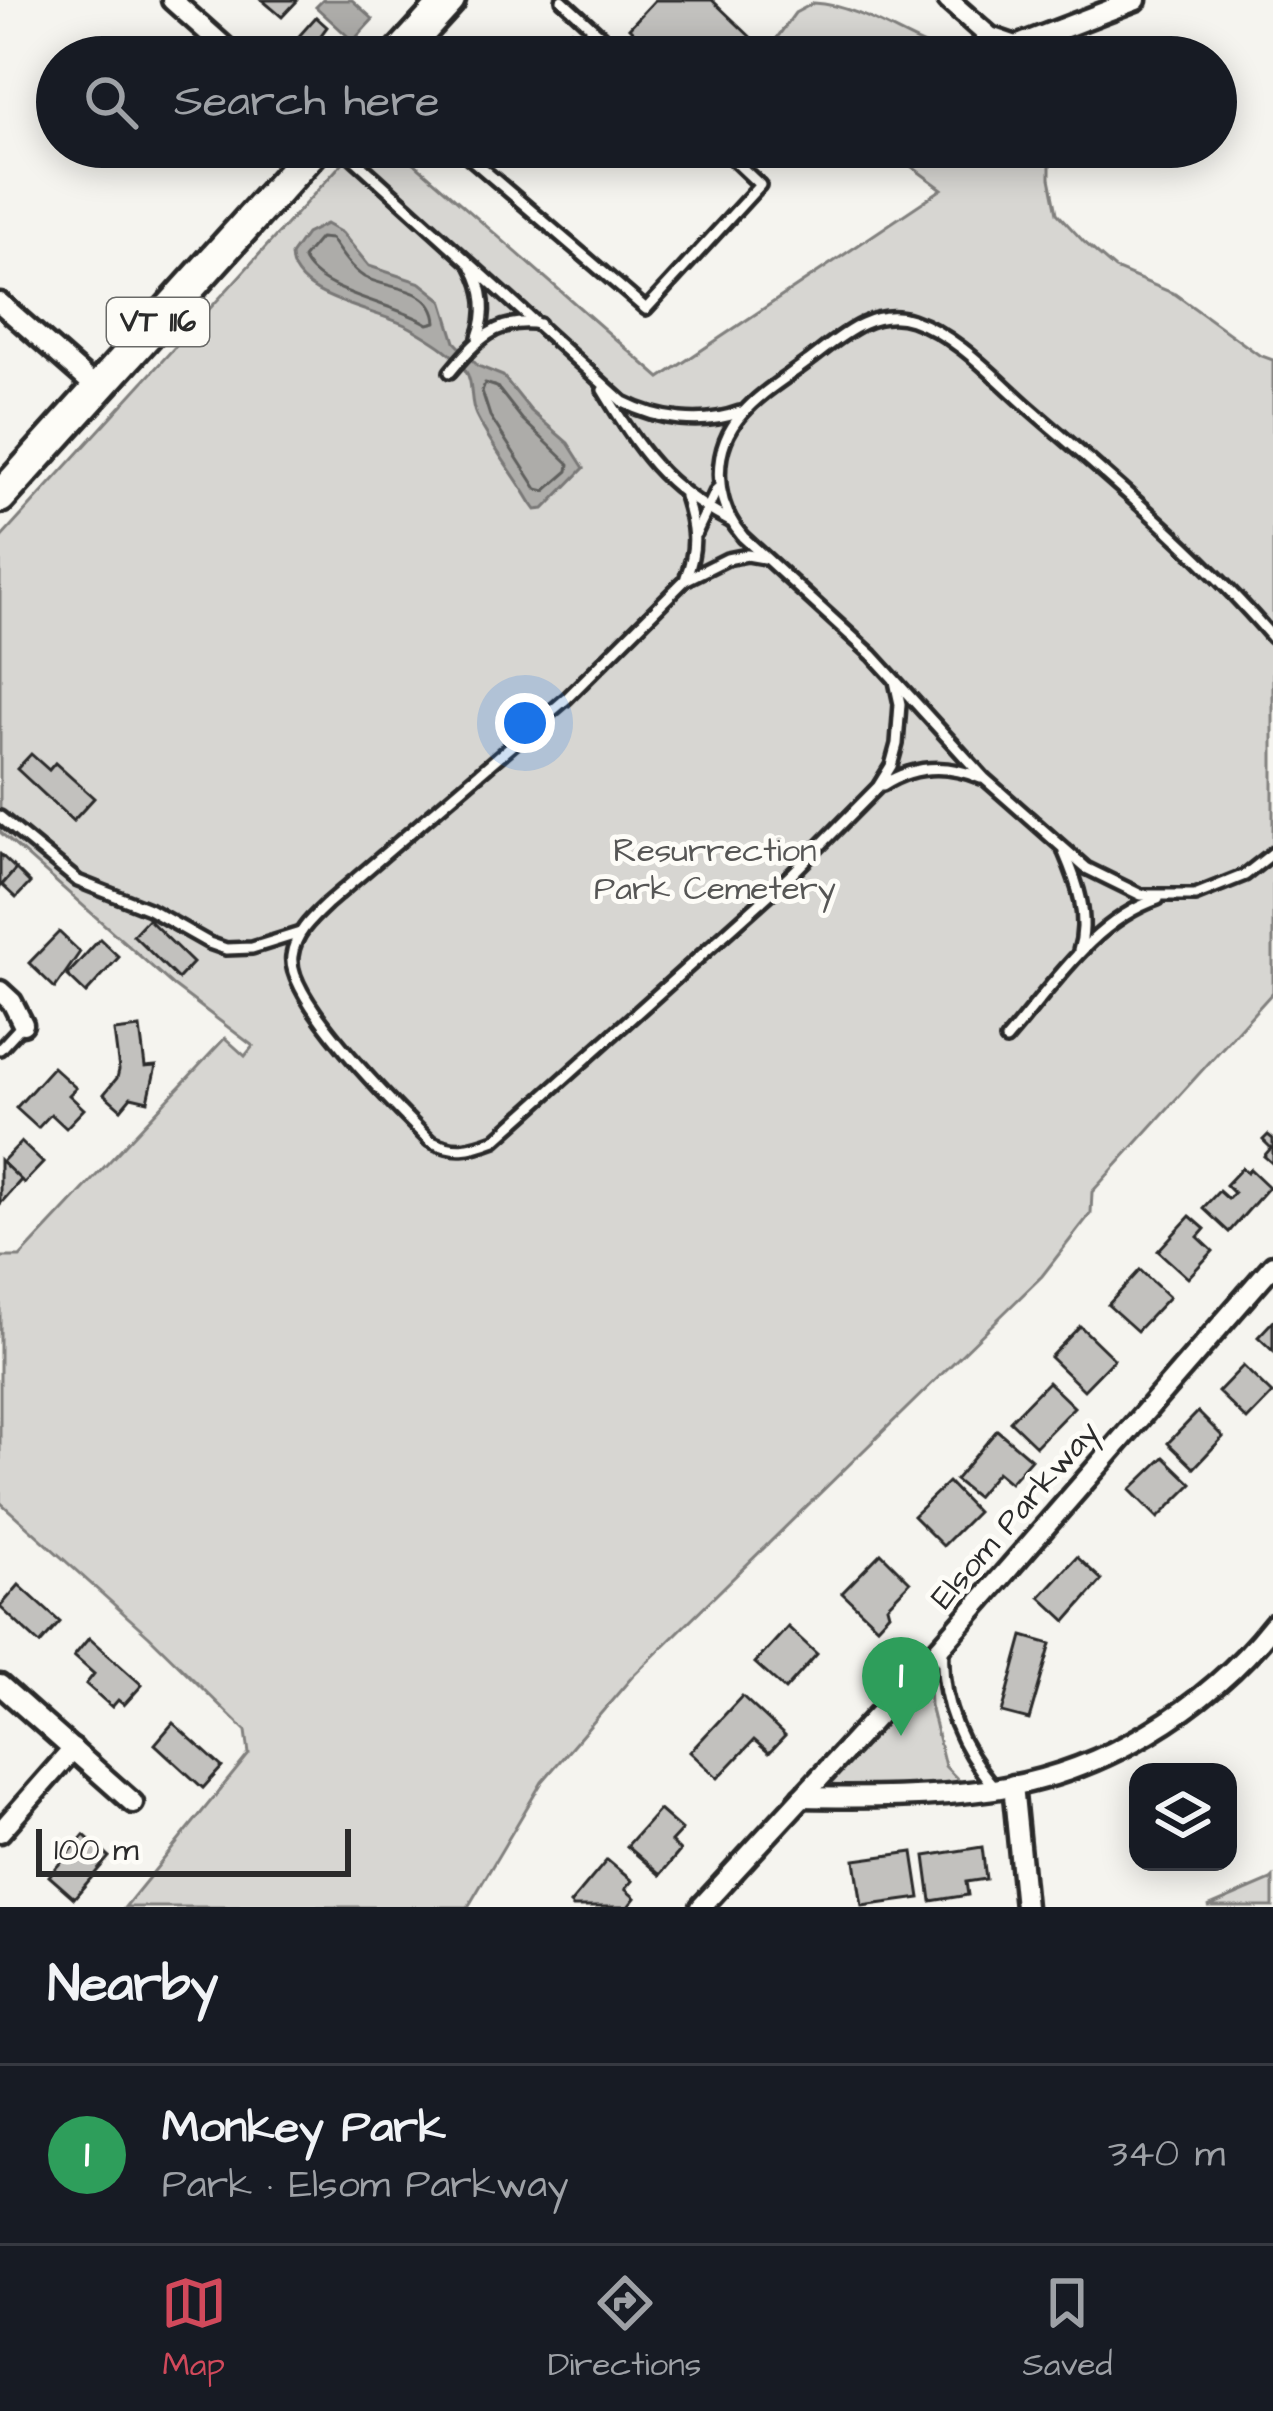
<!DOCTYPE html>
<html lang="en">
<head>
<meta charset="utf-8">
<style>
	:root { --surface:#171b24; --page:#242831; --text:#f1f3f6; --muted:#9ea1a6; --line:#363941; --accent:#d1495b }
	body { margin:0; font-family:"Architects Daughter",sans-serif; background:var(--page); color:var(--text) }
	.controls { position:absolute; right:36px; bottom:36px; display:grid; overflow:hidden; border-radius:24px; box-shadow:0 6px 30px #0003 }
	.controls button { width:108px; height:108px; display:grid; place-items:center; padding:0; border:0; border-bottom:3px solid var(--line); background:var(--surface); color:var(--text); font:60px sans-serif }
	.scale { position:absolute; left:36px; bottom:30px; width:315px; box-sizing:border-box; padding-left:12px; border:6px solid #2b2b2b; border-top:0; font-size:33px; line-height:42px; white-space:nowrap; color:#2b2b2b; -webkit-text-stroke:9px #fdfcf7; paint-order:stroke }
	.you { position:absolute; left:525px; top:723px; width:42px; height:42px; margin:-30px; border:9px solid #fff; border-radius:50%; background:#1a73e8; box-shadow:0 0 0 18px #1a73e833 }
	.badge { display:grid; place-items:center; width:78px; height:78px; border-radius:50%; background:var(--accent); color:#fff; font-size:39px; font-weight:700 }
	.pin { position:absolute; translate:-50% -99px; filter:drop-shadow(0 3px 6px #0008) }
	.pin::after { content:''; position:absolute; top:63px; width:42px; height:36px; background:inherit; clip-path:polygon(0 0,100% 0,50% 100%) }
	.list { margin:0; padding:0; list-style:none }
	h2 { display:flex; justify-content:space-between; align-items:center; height:156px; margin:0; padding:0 48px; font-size:51px }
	h2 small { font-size:39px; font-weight:400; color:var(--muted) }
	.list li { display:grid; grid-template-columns:78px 1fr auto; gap:36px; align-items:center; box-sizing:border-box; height:180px; padding:0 48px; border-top:3px solid var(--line) }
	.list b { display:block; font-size:45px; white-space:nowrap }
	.list p { margin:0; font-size:39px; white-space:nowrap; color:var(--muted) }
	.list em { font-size:39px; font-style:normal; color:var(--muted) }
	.icon { flex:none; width:66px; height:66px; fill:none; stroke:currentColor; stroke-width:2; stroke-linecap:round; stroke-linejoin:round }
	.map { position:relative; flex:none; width:1273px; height:1907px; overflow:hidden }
	.search { position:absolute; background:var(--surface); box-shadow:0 6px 30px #0003; left:36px; right:36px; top:36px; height:132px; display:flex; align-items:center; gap:30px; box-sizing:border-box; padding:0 42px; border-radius:66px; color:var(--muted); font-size:45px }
	.sheet { height:336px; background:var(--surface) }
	nav { display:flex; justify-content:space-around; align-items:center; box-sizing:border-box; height:168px; border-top:3px solid var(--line); background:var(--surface); font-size:33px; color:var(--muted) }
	nav a { display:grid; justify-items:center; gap:6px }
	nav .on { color:var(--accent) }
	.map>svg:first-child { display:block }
	.green { fill:#d7d6d2; stroke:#81807e; stroke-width:3 }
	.water { fill:#adaca9; stroke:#797877; stroke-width:3 }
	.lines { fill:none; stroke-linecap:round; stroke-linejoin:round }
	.shore { stroke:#5f5f5d; stroke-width:3 }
	.building { fill:#c2c1be; stroke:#2b2b2b; stroke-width:3 }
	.service-casing { stroke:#2b2b2b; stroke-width:18 }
	.minor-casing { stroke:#2b2b2b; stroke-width:27 }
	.primary-casing { stroke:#2b2b2b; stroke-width:39 }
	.service { stroke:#fdfcf7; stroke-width:9 }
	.minor { stroke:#fdfcf7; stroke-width:18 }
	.primary { stroke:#fdfcf7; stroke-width:30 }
	.labels { text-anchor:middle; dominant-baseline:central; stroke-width:10; stroke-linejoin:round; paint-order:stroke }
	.shield { fill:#fdfcf7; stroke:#6a6a68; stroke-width:3 }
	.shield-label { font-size:30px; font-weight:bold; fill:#2b2b2b }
	.park-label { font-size:33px; fill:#565655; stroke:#fdfcf7 }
	.street-label { font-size:33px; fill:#2b2b2b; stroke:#fdfcf7 }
</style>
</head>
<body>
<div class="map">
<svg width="1273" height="1907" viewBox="0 0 1273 1907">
	<rect width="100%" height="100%" fill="#f5f4ef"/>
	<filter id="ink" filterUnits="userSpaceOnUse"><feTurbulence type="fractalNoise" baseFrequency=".00833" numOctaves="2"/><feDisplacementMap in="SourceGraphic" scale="24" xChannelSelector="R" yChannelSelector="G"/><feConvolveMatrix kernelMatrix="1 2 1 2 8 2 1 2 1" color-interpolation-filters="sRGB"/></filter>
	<g filter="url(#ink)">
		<!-- green -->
		<g class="green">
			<path d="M814,3C866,6 909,45 959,57H786L776,39L795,13Z"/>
			<path d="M357,147H396L660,378L942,189L885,147H1050V178L1057,213L1084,242L1115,269L1175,294L1259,355L1273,360V992L1092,1192L1091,1213L1042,1276L632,1677L542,1782L468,1907H125L249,1754L246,1731L149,1636L0,1502V1257H20L225,1038L245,1056L253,1046L175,987L0,832V539Z"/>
			<path d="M928,1661L930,1705L945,1766L966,1788L820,1790Z"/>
			<path d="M1273,1878V1907H1208L1271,1880Z"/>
		</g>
		<!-- water -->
		<g class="water">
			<path d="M323,0H352L373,19L353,41L316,7Z"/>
			<path d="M326,224L342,233L369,266L421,283L442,300L455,342L478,366L503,376L531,411L568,443L584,468L544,509L536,510L531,503C514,473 491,446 476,415C469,401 474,382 465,370C453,352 431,340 413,329C383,310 291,300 291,255L306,234Z"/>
		</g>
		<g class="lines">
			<!-- shore -->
			<g class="shore">
				<path d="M320,238L331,239C340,252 350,268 364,277C388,290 433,285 436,322L428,324C397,304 317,293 303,258Z"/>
				<path d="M485,383L497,387L522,419L569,464L568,471L545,491L537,489L490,416L482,391Z"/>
			</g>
		</g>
		<!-- building -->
		<g class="building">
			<path d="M262,0H296L297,1L282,17Z"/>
			<path d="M655,0H712L759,45L748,57H660L629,28Z"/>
			<path d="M316,17L327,27L321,35L339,51L334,57H305L291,45Z"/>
			<path d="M571,30L600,56L599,57H547Z"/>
			<path d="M527,147H551L540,159Z"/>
			<path d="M31,754L49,770L55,763L94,798L73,821L17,769Z"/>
			<path d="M0,854L16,869L0,887Z"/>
			<path d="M16,869L30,883L16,898L2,885Z"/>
			<path d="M148,919L193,963L178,979L133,935Z"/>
			<path d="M59,932L80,952L55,988L29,963Z"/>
			<path d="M100,939L119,957L86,993L67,975Z"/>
			<path d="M140,1028L145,1067L156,1066L148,1101L131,1097L121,1109L104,1094L117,1078L119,1070L114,1031Z"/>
			<path d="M53,1067L76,1088L69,1095L84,1109L66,1128L51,1114L38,1128L16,1108Z"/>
			<path d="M1268,1135L1273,1139V1164L1264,1156L1271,1148L1263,1140Z"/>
			<path d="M21,1142L43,1163L24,1183L2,1162Z"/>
			<path d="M0,1160L21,1180L0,1204Z"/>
			<path d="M1242,1168L1247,1173L1250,1169L1269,1187L1229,1232L1203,1208L1219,1191L1228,1199L1234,1193L1226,1185Z"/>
			<path d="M1190,1216L1205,1229L1198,1237L1213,1251L1188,1278L1158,1251Z"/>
			<path d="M1140,1270L1169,1297L1137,1331L1108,1305Z"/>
			<path d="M1273,1321V1351L1258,1337Z"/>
			<path d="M1080,1326L1114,1359L1084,1390L1050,1357Z"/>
			<path d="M1243,1366L1272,1394L1247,1420L1218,1392Z"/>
			<path d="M1048,1382L1074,1407L1036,1446L1010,1421Z"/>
			<path d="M1198,1412L1223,1437L1194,1468L1168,1443Z"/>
			<path d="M997,1430L1031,1459L1010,1483L997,1472L976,1497L955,1480Z"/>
			<path d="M1164,1457L1192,1484L1158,1518L1130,1490Z"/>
			<path d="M948,1482L977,1512L943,1546L913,1516Z"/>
			<path d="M881,1553L910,1582L887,1606L889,1613L877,1626L842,1593Z"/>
			<path d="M1077,1557L1102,1580L1066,1621L1040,1597Z"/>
			<path d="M19,1585L60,1622L40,1644L0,1607Z"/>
			<path d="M788,1627L817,1654L785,1690L755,1663Z"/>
			<path d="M1023,1636L1051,1644L1029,1720L1002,1713Z"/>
			<path d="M89,1638L142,1685L124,1705L118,1700L112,1707L86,1684L94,1674L74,1656Z"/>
			<path d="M742,1696L785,1736L769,1753L754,1740L718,1778L690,1752Z"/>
			<path d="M173,1723L222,1767L203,1788L155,1744Z"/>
			<path d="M659,1810L682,1830L671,1842L680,1851L660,1875L627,1846Z"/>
			<path d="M84,1835L109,1857L74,1898L49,1876Z"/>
			<path d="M982,1847L986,1879L966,1882L968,1895L931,1901L925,1856Z"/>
			<path d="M913,1852L920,1898L862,1906L855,1860Z"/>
			<path d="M607,1860L632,1881L625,1889L635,1898L628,1907H573L570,1904Z"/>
		</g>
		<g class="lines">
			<defs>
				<g id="service">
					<path d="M562,0L624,57"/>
					<path d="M341,147L623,402C658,420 702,426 740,412"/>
					<path d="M457,147L646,309L760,185L720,147"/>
					<path d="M472,267C484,289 487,313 478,337"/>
					<path d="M450,372C475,342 497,317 539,324"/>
					<path d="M603,390C640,451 664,487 730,521"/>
					<path d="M685,496C695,527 698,547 686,577"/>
					<path d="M696,533L717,489"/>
					<path d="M764,558L747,555L727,559L685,580L567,698L328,903C312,918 295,933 292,956C286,999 398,1109 430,1141C455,1153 469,1150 495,1140L792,874L878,787L891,766L897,744L900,704L895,681"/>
					<path d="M1273,638C1200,553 1112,480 1028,407C993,376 956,335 912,320C871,306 837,340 807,362C786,378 760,393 743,413C710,449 713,502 743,537L872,655L985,779L1086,868L1141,895H1195L1245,875L1273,853"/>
					<path d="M883,785C914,765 947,764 981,778"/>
					<path d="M0,817L78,881L149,909L209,943L226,949L252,948L300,933"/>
					<path d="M1064,852C1077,882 1090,917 1079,951"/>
					<path d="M1006,1040C1050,990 1092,921 1158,899"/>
					<path d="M0,1049L23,1024"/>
					<path d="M943,1650C940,1701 961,1748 994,1787"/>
				</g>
				<g id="minor">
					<path d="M172,0L236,57"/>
					<path d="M948,0L990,37L1016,46L1136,0"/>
					<path d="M0,303L98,389"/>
					<path d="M0,991L12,1002L23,1024"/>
					<path d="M0,1685L133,1803"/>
					<path d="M1013,1785L1025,1907"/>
					<path d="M802,1797C866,1798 930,1798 994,1789C1101,1773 1206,1710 1273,1625"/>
					<path d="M0,1832L73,1749"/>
					<path d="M701,1907L943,1644L1273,1265"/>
				</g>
				<g id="primary">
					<path d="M397,57L449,0"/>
					<path d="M0,497L316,147"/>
				</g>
			</defs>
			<!-- service casing -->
			<use href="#service" class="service-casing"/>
			<!-- minor casing -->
			<use href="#minor" class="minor-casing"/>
			<!-- primary casing -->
			<use href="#primary" class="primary-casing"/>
			<!-- service -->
			<use href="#service" class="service"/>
			<!-- minor -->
			<use href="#minor" class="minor"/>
			<!-- primary -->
			<use href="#primary" class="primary"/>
		</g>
	</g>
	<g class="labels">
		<!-- shield labels -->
		<rect class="shield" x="107" y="298" width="102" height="48" rx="9"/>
		<g class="shield-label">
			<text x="158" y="322">VT 116</text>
		</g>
		<!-- park labels -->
		<g class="park-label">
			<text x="715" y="851">Resurrection<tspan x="715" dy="38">Park Cemetery</tspan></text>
		</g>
		<!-- street labels -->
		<g class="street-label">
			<text transform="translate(1015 1515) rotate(-49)">Elsom Parkway</text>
		</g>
	</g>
</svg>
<div class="controls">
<button><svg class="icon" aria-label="layers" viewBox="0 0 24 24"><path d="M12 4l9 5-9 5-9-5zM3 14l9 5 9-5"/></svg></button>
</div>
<div class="scale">100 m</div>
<div class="you"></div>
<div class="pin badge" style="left:901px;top:1736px;background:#2e9e5b">1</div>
<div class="search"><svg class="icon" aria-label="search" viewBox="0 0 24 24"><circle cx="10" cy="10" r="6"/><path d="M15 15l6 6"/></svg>Search here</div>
</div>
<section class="sheet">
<h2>Nearby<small></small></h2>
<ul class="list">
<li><span class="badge" style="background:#2e9e5b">1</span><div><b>Monkey Park</b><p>Park · Elsom Parkway</p></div><em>340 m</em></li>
</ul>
</section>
<nav>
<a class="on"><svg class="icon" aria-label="map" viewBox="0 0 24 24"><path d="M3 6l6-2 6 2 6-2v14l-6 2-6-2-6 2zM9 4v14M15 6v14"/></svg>Map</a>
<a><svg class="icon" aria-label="directions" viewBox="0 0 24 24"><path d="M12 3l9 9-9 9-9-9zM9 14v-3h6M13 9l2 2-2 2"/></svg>Directions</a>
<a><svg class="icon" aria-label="saved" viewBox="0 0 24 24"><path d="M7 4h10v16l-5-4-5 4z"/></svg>Saved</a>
</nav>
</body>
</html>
